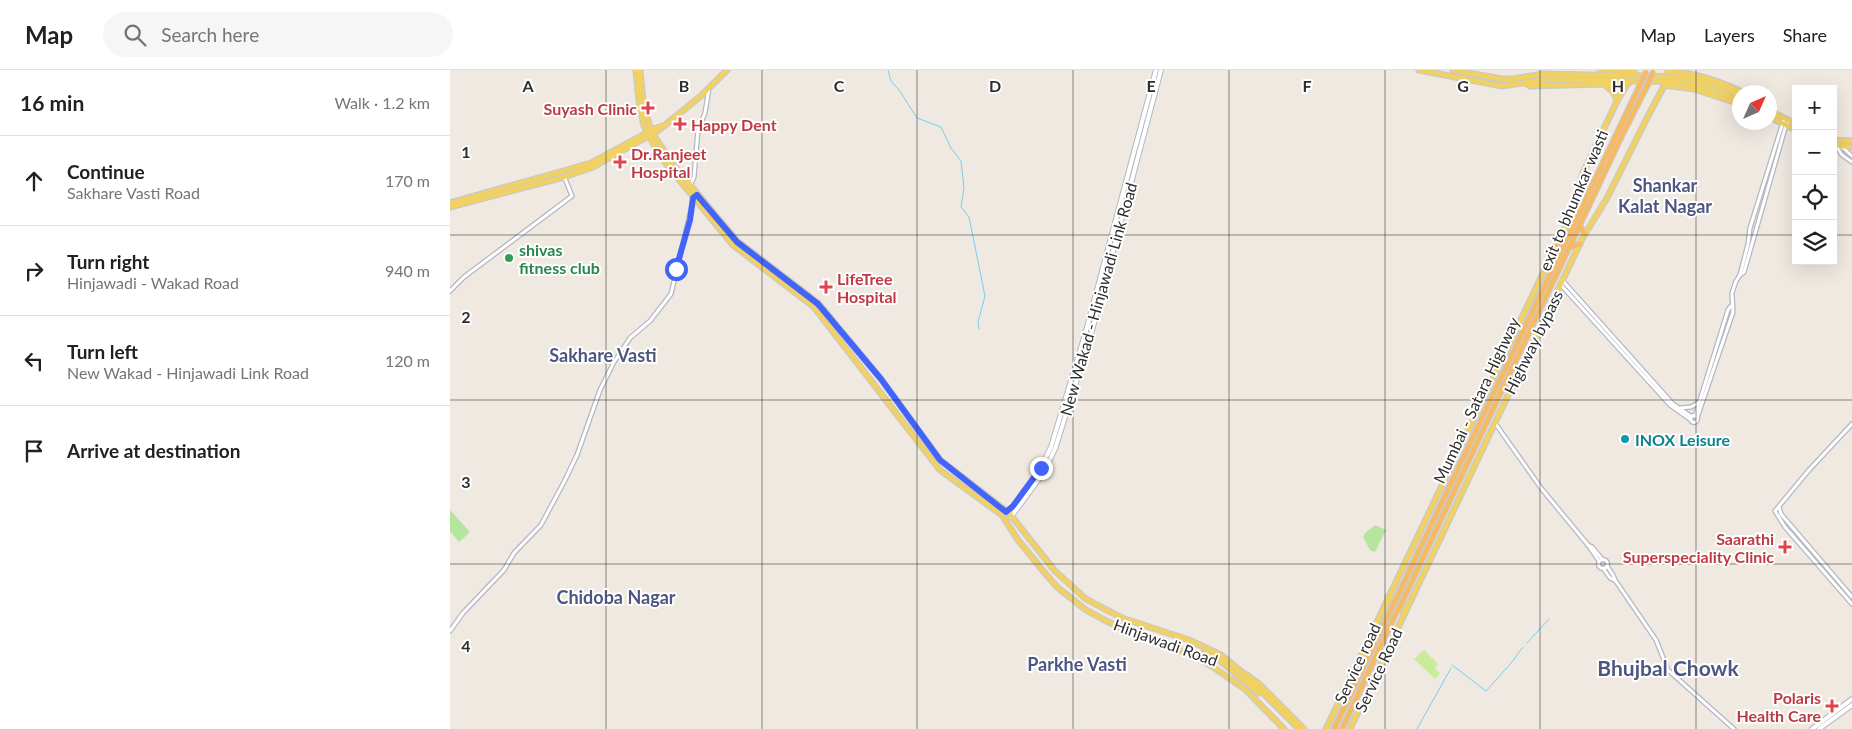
<!DOCTYPE html>
<html lang="en">
<head>
<meta charset="utf-8">
<style>
	:root { --surface:#fff; --page:#f6f6f6; --text:#202124; --muted:#757577; --line:#e0e0e0 }
	body { margin:0; font-family:Lato,sans-serif; background:var(--page); color:var(--text) }
	.controls { position:absolute; right:15px; top:15px; display:grid; overflow:hidden; border-radius:0px; box-shadow:0 5px 20px #0002 }
	.controls button { width:45px; height:45px; display:grid; place-items:center; padding:0; border:0; border-bottom:1px solid var(--line); background:var(--surface); color:var(--text); font:25px sans-serif }
	.compass { position:absolute; left:1282px; top:15px; width:45px; height:45px; border-radius:50%; background:var(--surface); box-shadow:0 5px 20px #0002; rotate:45deg }
	.stop { position:absolute; width:15px; height:15px; margin:-11px; border:4px solid #4264fb; border-radius:50%; background:#fff }
	.stop.end { background:#4264fb; border-color:#fff; box-shadow:0 1px 5px #0008 }
	.list { margin:0; padding:0; list-style:none }
	h2 { display:flex; justify-content:space-between; align-items:center; height:65px; margin:0; padding:0 20px; font-size:21px }
	h2 small { font-size:16px; font-weight:400; color:var(--muted) }
	.list li { display:grid; grid-template-columns:32px 1fr auto; gap:15px; align-items:center; box-sizing:border-box; height:90px; padding:0 20px; border-top:1px solid var(--line) }
	.list b { display:block; font-size:19px; white-space:nowrap }
	.list p { margin:0; font-size:16px; white-space:nowrap; color:var(--muted) }
	.list em { font-size:16px; font-style:normal; color:var(--muted) }
	.icon { flex:none; width:28px; height:28px; fill:none; stroke:currentColor; stroke-width:2; stroke-linecap:round; stroke-linejoin:round }
	.map { position:relative; flex:none; width:1402px; height:659px; overflow:hidden }
	header { display:flex; align-items:center; gap:30px; box-sizing:border-box; height:70px; padding:0 25px; background:var(--surface); border-bottom:1px solid var(--line) }
	header strong { font-size:24px }
	nav { display:flex; gap:28px; margin-inline-start:auto; font-size:18px }
	.search { width:350px; height:45px; background:var(--page); display:flex; align-items:center; gap:12px; box-sizing:border-box; padding:0 18px; border-radius:28px; color:var(--muted); font-size:19px }
	main { display:flex }
	aside { flex:1; background:var(--surface) }
	.map>svg:first-child { display:block }
	.green { fill:#b6e59e }
	.pitch { fill:#c9ec9a }
	.lines { fill:none; stroke-linecap:round; stroke-linejoin:round }
	.stream { stroke:#75cff0; stroke-width:1 }
	.tertiary-casing { stroke:#b4b7c1; stroke-width:5.5 }
	.secondary-casing { stroke:#b4b7c1; stroke-width:6 }
	.primary-casing { stroke:#c9c9c9; stroke-width:7 }
	.trunk-casing { stroke:#c9c9c9; stroke-width:7 }
	.tertiary { stroke:#fff; stroke-width:3 }
	.secondary { stroke:#fff; stroke-width:4 }
	.primary { stroke:#f2d163; stroke-width:4.5 }
	.trunk { stroke:#f8ba60; stroke-width:4.5 }
	.trunk-bridge-casing { stroke:#c9c9c9; stroke-width:7; stroke-linecap:butt }
	.trunk-bridge { stroke:#f8ba60; stroke-width:4.5 }
	.route { stroke:#4264fb; stroke-width:6 }
	.grid { fill:none; stroke:#2e2e2e; stroke-width:1; stroke-opacity:0.55 }
	.health-dot { fill:#e0444e; stroke:#fff; stroke-width:2 }
	.leisure-dot { fill:#2e9e5b; stroke:#fff; stroke-width:2 }
	.culture-dot { fill:#0f9aa8; stroke:#fff; stroke-width:2 }
	.labels { text-anchor:middle; dominant-baseline:central; stroke-width:4; stroke-linejoin:round; paint-order:stroke }
	.health-label { font-size:16px; font-weight:bold; fill:#be3a42; stroke:#fff; text-anchor:end }
	.street-label { font-size:16px; fill:#2e2e2e; stroke:#fff }
	.leisure-label { font-size:16px; font-weight:bold; fill:#27864d; stroke:#fff; text-anchor:start }
	.culture-label { font-size:16px; font-weight:bold; fill:#0d838f; stroke:#fff; text-anchor:start }
	.neighbourhood-label { font-size:18px; font-weight:bold; fill:#4d5680; stroke:#fff }
	.district-label { font-size:21px; font-weight:bold; fill:#4d5680; stroke:#fff }
	.grid-label { font-size:16px; text-anchor:middle; font-weight:bold; fill:#2e2e2e; stroke:#fff; stroke-width:4; stroke-linejoin:round; paint-order:stroke }
</style>
</head>
<body>
<header>
<strong>Map</strong>
<div class="search"><svg class="icon" aria-label="search" viewBox="0 0 24 24"><circle cx="10" cy="10" r="6"/><path d="M15 15l6 6"/></svg>Search here</div>
<nav><a>Map</a><a>Layers</a><a>Share</a></nav>
</header>
<main>
<aside>
<h2>16 min<small>Walk · 1.2 km</small></h2>
<ul class="list">
<li><svg class="icon" aria-label="ahead" viewBox="0 0 24 24"><path d="M12 20V5M6 11l6-6 6 6"/></svg><div><b>Continue</b><p>Sakhare Vasti Road</p></div><em>170 m</em></li>
<li><svg class="icon" aria-label="right" viewBox="0 0 24 24"><path d="M7 20v-9h11M14 6l5 5-5 5"/></svg><div><b>Turn right</b><p>Hinjawadi - Wakad Road</p></div><em>940 m</em></li>
<li><svg class="icon" aria-label="left" viewBox="0 0 24 24"><path d="M17 20v-9H6M10 6l-5 5 5 5"/></svg><div><b>Turn left</b><p>New Wakad - Hinjawadi Link Road</p></div><em>120 m</em></li>
<li><svg class="icon" aria-label="arrive" viewBox="0 0 24 24"><path d="M6 21V4h12l-3 4 3 4H6"/></svg><div><b>Arrive at destination</b></div></li>
</ul>
</aside>
<div class="map">
<svg width="1402" height="659" viewBox="0 0 1402 659">
	<rect width="100%" height="100%" fill="#efe9e1"/>
	<!-- green -->
	<g class="green">
		<path d="M0,440L20,462L9,472L0,461Z"/>
		<path d="M925,455L936,460L925,482L920,480L913,467L915,463Z"/>
	</g>
	<!-- pitch -->
	<path class="pitch" d="M974,580L988,594L985,598L990,603L985,609L964,589Z"/>
	<g class="lines">
		<!-- stream -->
		<g class="stream">
			<path d="M438,0L441,11L449,20L467,48L491,57L501,78L511,91L514,118L511,137L519,147L535,226L528,252L529,259"/>
			<path d="M1077,573L1099,549"/>
			<path d="M1002,595L1036,621L1062,592L1073,577"/>
			<path d="M967,659L1001,598"/>
		</g>
		<defs>
			<g id="tertiary">
				<path d="M1387,77L1392,85L1402,92"/>
				<path d="M1392,77L1402,86"/>
				<path d="M240,116L244,107L248,60L255,43L259,18"/>
				<path d="M1290,205L1294,202L1336,55L1339,51"/>
				<path d="M1113,211L1223,334L1242,347"/>
				<path d="M1111,215L1220,335L1241,350"/>
				<path d="M0,221L14,207L122,126L114,106"/>
				<path d="M1230,338L1241,337L1248,333"/>
				<circle cx="1244" cy="349" r="3.5"/>
				<path d="M1245,346L1278,240L1281,236"/>
				<path d="M1247,348L1283,242L1282,223L1286,211L1290,205L1298,174L1300,158L1334,49"/>
				<path d="M1045,353L1091,418L1138,475L1149,491"/>
				<path d="M1402,354L1359,400L1325,441L1335,457L1402,534"/>
				<path d="M1329,437L1331,444L1402,527"/>
				<path d="M1138,475L1142,477L1152,489"/>
				<circle cx="1153" cy="494" r="4.5"/>
				<path d="M1157,496L1163,505L1165,510L1206,570L1218,600L1284,659"/>
				<path d="M1153,498L1160,508L1164,510"/>
				<path d="M0,561L13,543L54,500L64,483L91,455L114,412L127,385L150,320L164,292L180,268L200,251L221,224L244,127"/>
			</g>
			<g id="secondary">
				<path d="M556,442L563,437L590,399L601,377L636,261L706,0"/>
				<path d="M561,447L594,402L605,379L640,268L711,0"/>
				<path d="M1362,659L1402,629"/>
				<path d="M1369,659L1402,635"/>
			</g>
			<g id="primary">
				<path d="M186,0L189,31L194,56L207,81L217,95L283,175L364,237L490,400L552,445L568,470L594,502L607,517L636,540L658,552L744,586L763,597L796,620L834,659"/>
				<path d="M190,0L193,31L199,54L203,64L221,92L287,171L368,233L431,309L490,390L559,443L605,501L636,529L672,548L739,570L771,585L793,603L849,659"/>
				<path d="M969,0L1052,16L1101,9L1232,12L1262,19L1290,30"/>
				<path d="M1003,0L1051,9H1063L1093,4L1233,7L1264,14L1290,25"/>
				<path d="M1150,0L1182,1L1188,6"/>
				<path d="M1218,1C1245,3 1268,10 1292,22"/>
				<path d="M1075,13L1080,16L1152,14L1175,16L1178,14"/>
				<path d="M1155,15L1164,23L1167,31"/>
				<path d="M1214,15L1244,19L1290,34"/>
				<path d="M1320,41L1346,54"/>
				<path d="M1320,47L1346,60"/>
				<path d="M1383,70L1402,71"/>
				<path d="M1383,75L1402,77"/>
				<path d="M0,133L141,93L206,58L213,56"/>
				<path d="M0,137L114,107L143,97L209,60L252,25L277,0"/>
				<path d="M938,527L939,532L952,541H955"/>
				<path d="M938,527H942L954,537L955,541"/>
				<path d="M744,586L754,583L768,589L809,623"/>
				<path d="M797,605L808,613L854,659"/>
				<path d="M876,659L1117,153L1133,103L1167,31L1176,16"/>
				<path d="M900,659L1132,169L1157,128L1198,46L1214,16"/>
			</g>
			<g id="trunk">
				<path d="M1120,145L1122,156"/>
				<path d="M1130,156L1135,164"/>
				<path d="M1104,177L1114,172"/>
				<path d="M1120,177L1130,174"/>
				<path d="M947,527L1191,13"/>
				<path d="M953,530L1172,65L1198,14"/>
				<path d="M884,659L938,545"/>
				<path d="M892,659L944,547"/>
			</g>
		</defs>
		<!-- tertiary casing -->
		<use href="#tertiary" class="tertiary-casing"/>
		<!-- secondary casing -->
		<use href="#secondary" class="secondary-casing"/>
		<!-- primary casing -->
		<use href="#primary" class="primary-casing"/>
		<!-- trunk casing -->
		<use href="#trunk" class="trunk-casing"/>
		<!-- tertiary -->
		<use href="#tertiary" class="tertiary"/>
		<!-- secondary -->
		<use href="#secondary" class="secondary"/>
		<!-- primary -->
		<use href="#primary" class="primary"/>
		<!-- trunk -->
		<use href="#trunk" class="trunk"/>
		<defs>
			<g id="trunk-bridge">
				<path d="M1191,13L1196,2"/>
				<path d="M1198,14L1203,2"/>
				<path d="M938,545L947,527"/>
				<path d="M944,547L953,530"/>
			</g>
		</defs>
		<!-- trunk-bridge casing -->
		<use href="#trunk-bridge" class="trunk-bridge-casing"/>
		<!-- trunk-bridge -->
		<use href="#trunk-bridge" class="trunk-bridge"/>
	</g>
	<g class="lines">
		<!-- route -->
		<path class="route" d="M226,199L240,150L243,128L247,125L287,172L368,234L431,309L490,390L556,442L563,436L591,398"/>
	</g>
	<!-- grid -->
	<path class="grid" d="M156,0V659M312,0V659M467,0V659M623,0V659M779,0V659M935,0V659M1090,0V659M1246,0V659M0,165H1346M1383,165H1402M0,330H1402M0,494H1402"/>
	<!-- markers -->
	<g class="health-dot">
		<path d="M195.5 30.5h5v5h5v5h-5v5h-5v-5h-5v-5h5z"/>
		<path d="M227.5 46.5h5v5h5v5h-5v5h-5v-5h-5v-5h5z"/>
		<path d="M167.5 84.5h5v5h5v5h-5v5h-5v-5h-5v-5h5z"/>
		<path d="M373.5 209.5h5v5h5v5h-5v5h-5v-5h-5v-5h5z"/>
		<path d="M1332.5 469.5h5v5h5v5h-5v5h-5v-5h-5v-5h5z"/>
		<path d="M1379.5 628.5h5v5h5v5h-5v5h-5v-5h-5v-5h5z"/>
	</g>
	<circle class="leisure-dot" cx="59" cy="188" r="5"/>
	<circle class="culture-dot" cx="1175" cy="369" r="5"/>
	<g class="labels">
		<!-- health labels -->
		<g class="health-label">
			<text x="187" y="38">Suyash Clinic</text>
			<text x="241" y="54" text-anchor="start">Happy Dent</text>
			<text x="181" y="83" text-anchor="start">Dr.Ranjeet<tspan x="181" dy="18">Hospital</tspan></text>
			<text x="387" y="208" text-anchor="start">LifeTree<tspan x="387" dy="18">Hospital</tspan></text>
			<text x="1324" y="468">Saarathi<tspan x="1324" dy="18">Superspeciality Clinic</tspan></text>
			<text x="1371" y="627">Polaris<tspan x="1371" dy="18">Health Care</tspan></text>
		</g>
		<!-- street labels -->
		<g class="street-label">
			<text transform="translate(1123 130) rotate(-67)">exit to bhumkar wasti</text>
			<text transform="translate(648 229) rotate(-74)">New Wakad - Hinjawadi Link Road</text>
			<text transform="translate(1083 272) rotate(-64)">Highway bypass</text>
			<text transform="translate(1026 330) rotate(-65)">Mumbai - Satara Highway</text>
			<text transform="translate(716 572) rotate(20)">Hinjawadi Road</text>
			<text transform="translate(907 593) rotate(-65)">Service road</text>
			<text transform="translate(928 600) rotate(-65)">Service Road</text>
		</g>
		<!-- leisure labels -->
		<g class="leisure-label">
			<text x="69" y="179">shivas<tspan x="69" dy="18">fitness club</tspan></text>
		</g>
		<!-- culture labels -->
		<g class="culture-label">
			<text x="1185" y="369">INOX Leisure</text>
		</g>
		<!-- neighbourhood labels -->
		<g class="neighbourhood-label">
			<text x="1215" y="115">Shankar<tspan x="1215" dy="21">Kalat Nagar</tspan></text>
			<text x="153" y="285">Sakhare Vasti</text>
			<text x="166" y="527">Chidoba Nagar</text>
			<text x="627" y="594">Parkhe Vasti</text>
		</g>
		<!-- district labels -->
		<g class="district-label">
			<text x="1218" y="597">Bhujbal Chowk</text>
		</g>
	</g>
	<g class="grid-label">
		<text x="78" y="22">A</text>
		<text x="234" y="22">B</text>
		<text x="389" y="22">C</text>
		<text x="545" y="22">D</text>
		<text x="701" y="22">E</text>
		<text x="857" y="22">F</text>
		<text x="1013" y="22">G</text>
		<text x="1168" y="22">H</text>
		<text x="16" y="88">1</text>
		<text x="16" y="253">2</text>
		<text x="16" y="418">3</text>
		<text x="16" y="582">4</text>
	</g>
</svg>
<div class="controls">
<button>+</button>
<button>−</button>
<button><svg class="icon" aria-label="locate" viewBox="0 0 24 24"><circle cx="12" cy="12" r="6"/><path d="M12 2v4M12 18v4M2 12h4M18 12h4"/></svg></button>
<button><svg class="icon" aria-label="layers" viewBox="0 0 24 24"><path d="M12 4l9 5-9 5-9-5zM3 14l9 5 9-5"/></svg></button>
</div>
<svg class="compass" viewBox="-18 -18 36 36"><path d="M0-13l5 13h-10z" fill="#e53935"/><path d="M0 13l5-13h-10z" fill="#757577"/></svg>
<div class="stop" style="left:226px;top:199px"></div>
<div class="stop end" style="left:591px;top:398px"></div>
</div>
</main>
</body>
</html>
